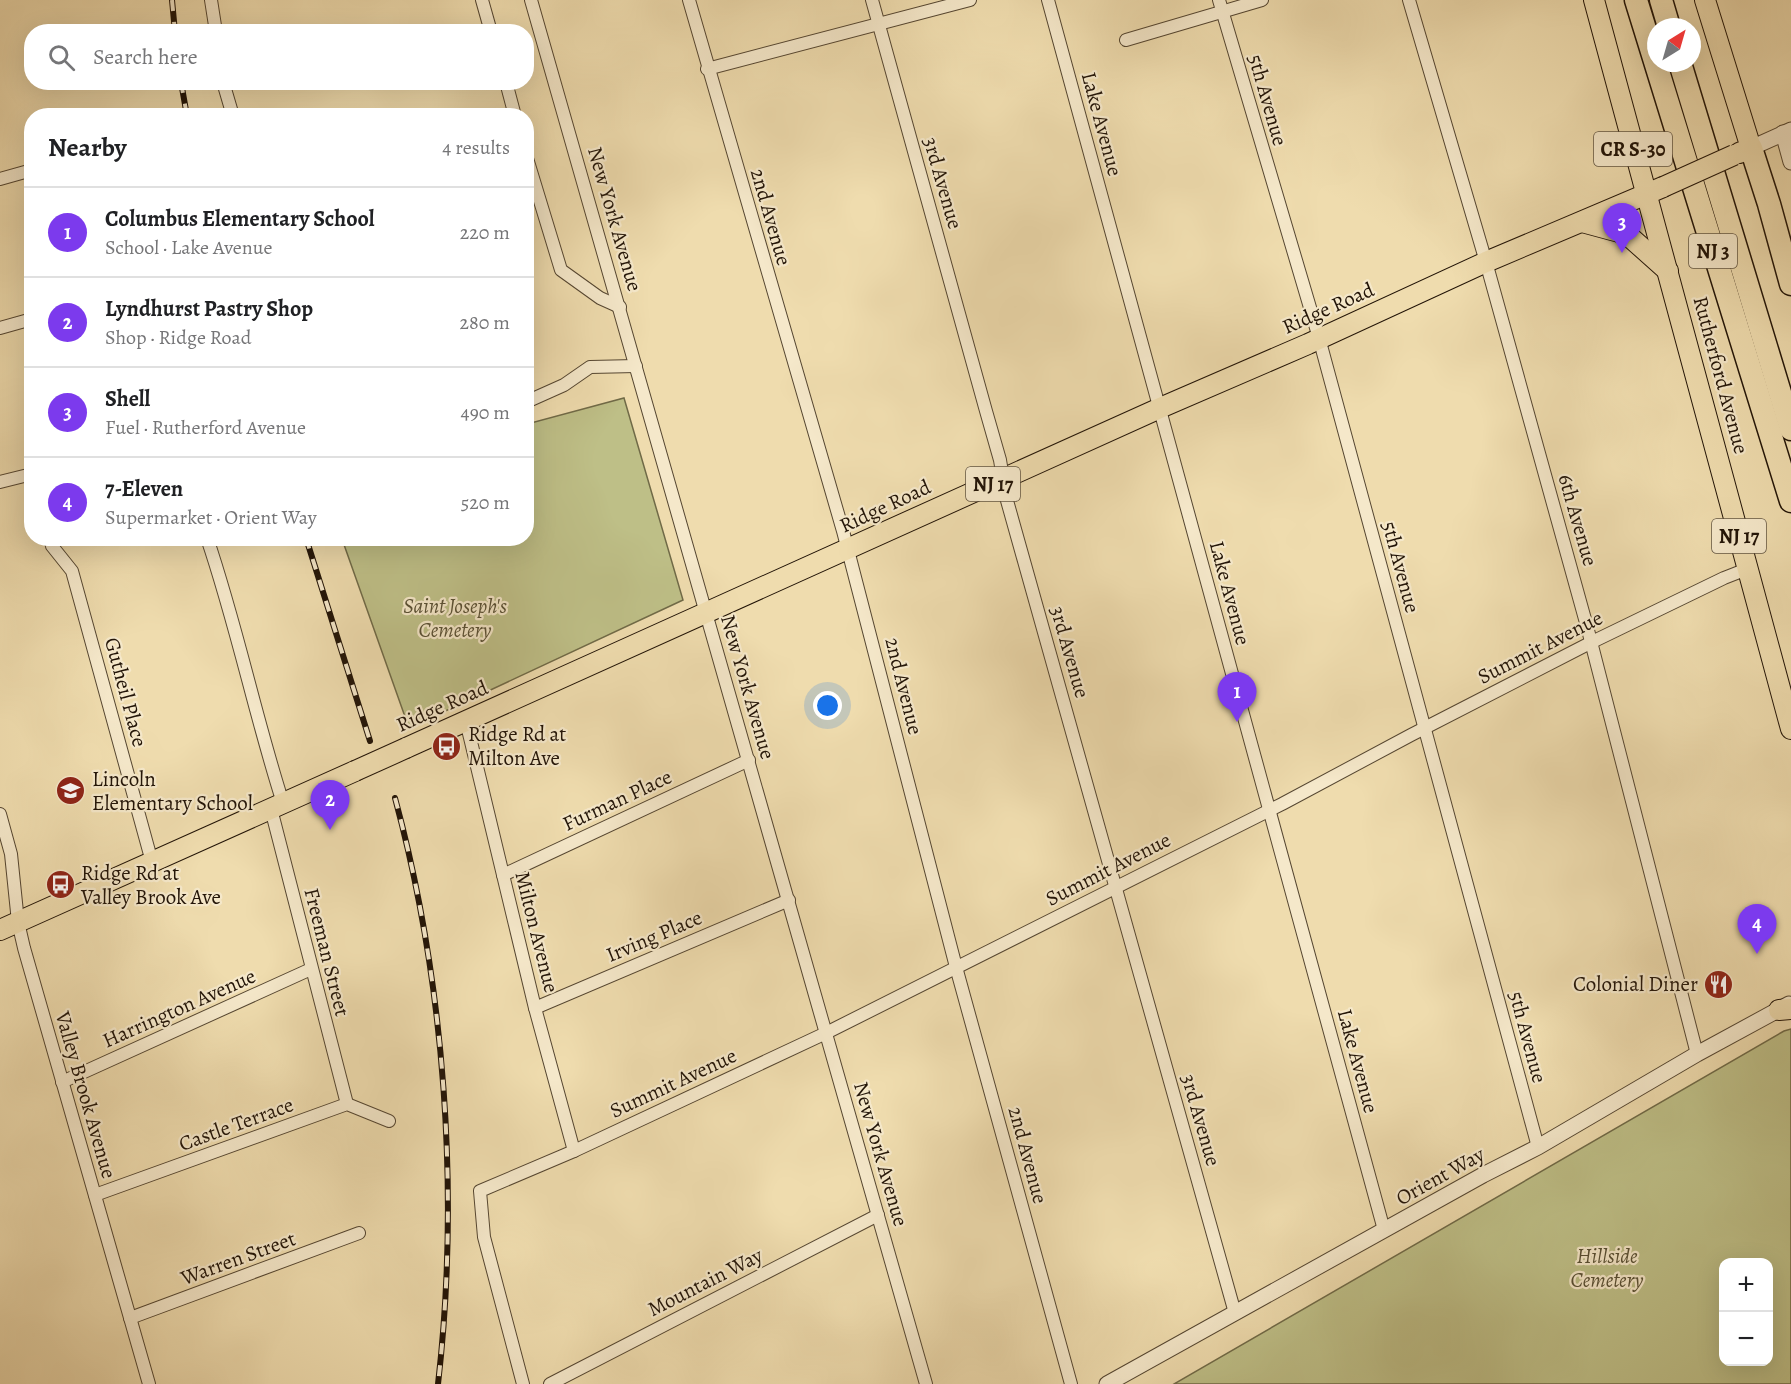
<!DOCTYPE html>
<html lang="en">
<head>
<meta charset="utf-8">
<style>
	:root { --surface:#fff; --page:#f2f2f2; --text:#202124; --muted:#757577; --line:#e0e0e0; --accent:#7c3aed }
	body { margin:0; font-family:Alegreya,serif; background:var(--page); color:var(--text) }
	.controls { position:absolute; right:18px; bottom:18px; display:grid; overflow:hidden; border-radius:12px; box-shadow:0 6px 24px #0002 }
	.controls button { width:54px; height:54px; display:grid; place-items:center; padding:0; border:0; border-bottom:2px solid var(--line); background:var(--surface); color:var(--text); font:30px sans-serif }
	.compass { position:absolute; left:1647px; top:18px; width:54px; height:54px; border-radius:50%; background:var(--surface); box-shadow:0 6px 24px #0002; rotate:37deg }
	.you { position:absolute; left:828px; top:706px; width:21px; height:21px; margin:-15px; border:4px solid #fff; border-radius:50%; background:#1a73e8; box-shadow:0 0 0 9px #1a73e833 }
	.badge { display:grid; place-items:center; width:39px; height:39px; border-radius:50%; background:var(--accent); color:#fff; font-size:20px; font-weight:700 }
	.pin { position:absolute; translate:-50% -50px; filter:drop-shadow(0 2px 3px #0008) }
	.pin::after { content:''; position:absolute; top:32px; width:21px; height:18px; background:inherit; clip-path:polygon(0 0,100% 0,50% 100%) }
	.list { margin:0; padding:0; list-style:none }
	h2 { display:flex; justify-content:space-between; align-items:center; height:78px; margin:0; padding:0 24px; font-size:26px }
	h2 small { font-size:20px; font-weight:400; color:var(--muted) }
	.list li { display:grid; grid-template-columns:39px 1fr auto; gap:18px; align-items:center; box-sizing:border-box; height:90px; padding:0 24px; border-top:2px solid var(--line) }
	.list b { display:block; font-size:22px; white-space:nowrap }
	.list p { margin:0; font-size:20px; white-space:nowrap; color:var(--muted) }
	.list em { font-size:20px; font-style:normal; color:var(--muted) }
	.icon { flex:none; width:33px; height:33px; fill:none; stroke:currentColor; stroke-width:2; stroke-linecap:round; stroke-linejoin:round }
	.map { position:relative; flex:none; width:1791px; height:1384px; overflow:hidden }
	.search { position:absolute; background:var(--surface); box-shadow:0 6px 24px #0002; left:24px; top:24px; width:510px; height:66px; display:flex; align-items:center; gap:15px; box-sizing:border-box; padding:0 21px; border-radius:24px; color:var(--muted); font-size:22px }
	.panel { position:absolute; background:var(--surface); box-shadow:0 6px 24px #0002; left:24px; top:108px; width:510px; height:438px; border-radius:24px }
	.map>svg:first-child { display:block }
	.green { fill:#bebf87; stroke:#706a47; stroke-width:1.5; fill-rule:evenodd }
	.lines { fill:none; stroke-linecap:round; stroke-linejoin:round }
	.minor-casing { stroke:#554631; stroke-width:14 }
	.tertiary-casing { stroke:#554631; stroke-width:17 }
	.primary-casing { stroke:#221407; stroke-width:22 }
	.motorway-casing { stroke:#221407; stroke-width:25 }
	.minor { stroke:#f5e8ca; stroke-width:12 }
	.tertiary { stroke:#f5e8ca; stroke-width:15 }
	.primary { stroke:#efdcae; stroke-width:20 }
	.motorway { stroke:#efdcae; stroke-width:22 }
	.rail-casing { stroke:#221407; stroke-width:6 }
	.rail { stroke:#f5e8ca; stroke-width:4; stroke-dasharray:11; stroke-linecap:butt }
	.primary-bridge-casing { stroke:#221407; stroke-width:22; stroke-linecap:butt }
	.primary-bridge { stroke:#efdcae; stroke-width:20 }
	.labels { text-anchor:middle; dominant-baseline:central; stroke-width:4.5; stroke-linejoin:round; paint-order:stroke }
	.shield { fill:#f5e8ca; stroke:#615442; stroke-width:1.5 }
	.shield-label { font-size:20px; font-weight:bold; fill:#221407 }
	.street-label { font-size:21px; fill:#221407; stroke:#f5e8ca }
	.park-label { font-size:21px; font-style:italic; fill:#595034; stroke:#f5e8ca }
	.poi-label { font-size:21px; fill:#221407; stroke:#f5e8ca; text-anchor:start }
</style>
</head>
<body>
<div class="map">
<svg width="1791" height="1384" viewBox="0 0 1791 1384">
	<rect width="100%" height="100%" fill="#efdcae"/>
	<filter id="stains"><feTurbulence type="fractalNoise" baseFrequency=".00333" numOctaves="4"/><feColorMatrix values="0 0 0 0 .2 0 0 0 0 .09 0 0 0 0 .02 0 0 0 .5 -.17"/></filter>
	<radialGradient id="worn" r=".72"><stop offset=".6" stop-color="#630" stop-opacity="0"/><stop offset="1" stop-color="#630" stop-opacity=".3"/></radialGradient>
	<!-- green -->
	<g class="green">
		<path d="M624,398L683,600L409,728L342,539L526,538L527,424Z"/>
		<path d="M1791,1029V1384H1174L1784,1031ZM1724,1262H1768V1362H1724Z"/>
	</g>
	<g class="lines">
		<defs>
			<g id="minor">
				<path d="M211,0L216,32"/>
				<path d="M482,0L491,32"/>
				<path d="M531,0L926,1384"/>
				<path d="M689,0L843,531L956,967L1071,1384"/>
				<path d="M872,0L986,411L1000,460L1006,497L1235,1313"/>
				<path d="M1048,0L1384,1230"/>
				<path d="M1219,0L1319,338L1538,1147"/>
				<path d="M1409,0L1486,262L1588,630L1697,1054"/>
				<path d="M1126,40L1262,0"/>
				<path d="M707,69L970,0"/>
				<path d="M223,82L233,116"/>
				<path d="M506,82L515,116"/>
				<path d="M526,155L561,270L600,298L620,307"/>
				<path d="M0,179L32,170"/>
				<path d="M0,328L32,319"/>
				<path d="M526,402L564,385L590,367L636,366"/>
				<path d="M0,482L32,474"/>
				<path d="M50,538L52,546L72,571L152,862"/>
				<path d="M207,538C237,626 255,716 283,803"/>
				<path d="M466,721L535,1008L574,1151"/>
				<path d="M271,809L347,1104"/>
				<path d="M0,814L11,854L18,922L24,948L149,1384"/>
				<path d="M503,875L749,760"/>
				<path d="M535,1008L789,900"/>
				<path d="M62,1082L311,969"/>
				<path d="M95,1195L347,1104L389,1121"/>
				<path d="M130,1318L359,1233"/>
				<path d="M523,1384L484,1237L480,1191L574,1151L826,1033L1282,804L1411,735L1592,642L1724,578L1747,569"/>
				<path d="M550,1384L878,1215"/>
			</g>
			<g id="tertiary">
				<path d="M1783,133L1791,162"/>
				<path d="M1751,148L1791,130"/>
				<path d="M1107,1384L1483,1175L1538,1147L1697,1054L1789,1004"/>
			</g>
			<g id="primary">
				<path d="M1594,0L1791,729"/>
				<path d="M1705,0L1751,148L1739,153"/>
				<path d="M1582,222L1619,232L1631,238L1668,271"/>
				<path d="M406,748L1160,408L1308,344L1486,262L1663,187"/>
				<path d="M0,930L355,771"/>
				<path d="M1779,1010L1791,1009"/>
			</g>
			<g id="motorway">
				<path d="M1636,0L1791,501"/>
				<path d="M1661,0L1669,27"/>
				<path d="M1680,63L1791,429"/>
				<path d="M1751,148L1769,204L1791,284"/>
			</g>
		</defs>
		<!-- minor casing -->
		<use href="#minor" class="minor-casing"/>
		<!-- tertiary casing -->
		<use href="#tertiary" class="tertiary-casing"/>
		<!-- primary casing -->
		<use href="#primary" class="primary-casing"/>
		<!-- motorway casing -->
		<use href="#motorway" class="motorway-casing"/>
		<!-- minor -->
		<use href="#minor" class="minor"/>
		<!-- tertiary -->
		<use href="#tertiary" class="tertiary"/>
		<!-- primary -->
		<use href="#primary" class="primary"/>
		<!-- motorway -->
		<use href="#motorway" class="motorway"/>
		<defs>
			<g id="rail">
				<path d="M172,0L175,32"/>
				<path d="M181,82L187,116"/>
				<path d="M306,538L370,741"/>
				<path d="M395,798C445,983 460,1193 438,1384"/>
			</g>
		</defs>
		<!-- rail casing -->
		<use href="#rail" class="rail-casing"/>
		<!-- rail -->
		<use href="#rail" class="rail"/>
		<defs>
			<g id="primary-bridge">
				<path d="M1663,187L1734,155"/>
				<path d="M355,771L406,748"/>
			</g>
		</defs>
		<!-- primary-bridge casing -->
		<use href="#primary-bridge" class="primary-bridge-casing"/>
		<!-- primary-bridge -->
		<use href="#primary-bridge" class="primary-bridge"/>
	</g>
	<!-- icons -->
	<defs>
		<symbol id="bus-disc" viewBox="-11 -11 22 22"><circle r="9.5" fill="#8f2418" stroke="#f5e8ca"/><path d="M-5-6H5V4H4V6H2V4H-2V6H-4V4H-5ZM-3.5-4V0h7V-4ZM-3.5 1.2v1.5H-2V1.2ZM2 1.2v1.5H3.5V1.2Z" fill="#fff"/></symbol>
		<symbol id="school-disc" viewBox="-11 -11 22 22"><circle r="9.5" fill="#8f2418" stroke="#f5e8ca"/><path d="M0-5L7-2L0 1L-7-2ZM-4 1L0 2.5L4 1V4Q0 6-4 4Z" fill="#fff"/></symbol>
		<symbol id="restaurant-disc" viewBox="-11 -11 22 22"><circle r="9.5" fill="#8f2418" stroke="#f5e8ca"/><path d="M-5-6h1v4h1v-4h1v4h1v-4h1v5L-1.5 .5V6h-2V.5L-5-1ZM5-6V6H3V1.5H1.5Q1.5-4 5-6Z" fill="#fff"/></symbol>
	</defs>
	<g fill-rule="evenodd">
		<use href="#bus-disc" x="430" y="730" width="33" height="33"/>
		<use href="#school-disc" x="54" y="774" width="33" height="33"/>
		<use href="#bus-disc" x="44" y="868" width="33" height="33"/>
		<use href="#restaurant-disc" x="1702" y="968" width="33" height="33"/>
	</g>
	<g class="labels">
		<!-- shield labels -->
		<g class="shield">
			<rect x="1594" y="132" width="78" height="34" rx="4.5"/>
			<rect x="1689" y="234" width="48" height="34" rx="4.5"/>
			<rect x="966" y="467" width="54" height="34" rx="4.5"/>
			<rect x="1712" y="519" width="54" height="34" rx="4.5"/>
		</g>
		<g class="shield-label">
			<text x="1633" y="149">CR S-30</text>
			<text x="1713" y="251">NJ 3</text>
			<text x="993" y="484">NJ 17</text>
			<text x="1739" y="536">NJ 17</text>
		</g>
		<!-- street labels -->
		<g class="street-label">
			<text transform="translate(1268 100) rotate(74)">5th Avenue</text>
			<text transform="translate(1102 124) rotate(75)">Lake Avenue</text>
			<text transform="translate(943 183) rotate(74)">3rd Avenue</text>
			<text transform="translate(771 217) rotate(74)">2nd Avenue</text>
			<text transform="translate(615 219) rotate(74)">New York Avenue</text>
			<text transform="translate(1328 308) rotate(-24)">Ridge Road</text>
			<text transform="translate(1721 375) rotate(75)">Rutherford Avenue</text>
			<text transform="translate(885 506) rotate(-25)">Ridge Road</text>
			<text transform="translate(1578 520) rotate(74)">6th Avenue</text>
			<text transform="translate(1401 567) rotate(75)">5th Avenue</text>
			<text transform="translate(1230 593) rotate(75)">Lake Avenue</text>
			<text transform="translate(1540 647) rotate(-27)">Summit Avenue</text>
			<text transform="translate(1070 652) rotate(74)">3rd Avenue</text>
			<text transform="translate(904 686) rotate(76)">2nd Avenue</text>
			<text transform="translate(748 687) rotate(74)">New York Avenue</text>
			<text transform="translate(126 692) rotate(75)">Gutheil Place</text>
			<text transform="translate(442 706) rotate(-24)">Ridge Road</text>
			<text transform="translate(617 800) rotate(-25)">Furman Place</text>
			<text transform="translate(1108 869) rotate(-27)">Summit Avenue</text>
			<text transform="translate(537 932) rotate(76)">Milton Avenue</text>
			<text transform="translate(654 936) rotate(-23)">Irving Place</text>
			<text transform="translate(327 952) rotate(76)">Freeman Street</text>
			<text transform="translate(179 1008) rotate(-24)">Harrington Avenue</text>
			<text transform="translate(1528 1037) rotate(75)">5th Avenue</text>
			<text transform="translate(1358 1061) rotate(75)">Lake Avenue</text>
			<text transform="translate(673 1083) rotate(-25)">Summit Avenue</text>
			<text transform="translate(86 1095) rotate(74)">Valley Brook Avenue</text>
			<text transform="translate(1201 1120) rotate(74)">3rd Avenue</text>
			<text transform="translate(236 1124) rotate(-20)">Castle Terrace</text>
			<text transform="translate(881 1154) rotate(74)">New York Avenue</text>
			<text transform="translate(1028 1155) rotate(75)">2nd Avenue</text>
			<text transform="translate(1440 1176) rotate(-29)">Orient Way</text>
			<text transform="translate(238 1258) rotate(-20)">Warren Street</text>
			<text transform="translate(705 1282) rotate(-27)">Mountain Way</text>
		</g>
		<!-- park labels -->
		<g class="park-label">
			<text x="455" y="606">Saint Joseph's<tspan x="455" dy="24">Cemetery</tspan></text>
			<text x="1607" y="1256">Hillside<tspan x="1607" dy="24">Cemetery</tspan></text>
		</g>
		<!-- poi labels -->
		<g class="poi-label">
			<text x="468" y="734">Ridge Rd at<tspan x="468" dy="24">Milton Ave</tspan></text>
			<text x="92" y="779">Lincoln<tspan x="92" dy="24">Elementary School</tspan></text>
			<text x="81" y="873">Ridge Rd at<tspan x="81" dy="24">Valley Brook Ave</tspan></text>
			<text x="1698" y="984" text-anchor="end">Colonial Diner</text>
		</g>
	</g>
	<rect width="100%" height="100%" filter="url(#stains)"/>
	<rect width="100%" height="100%" fill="url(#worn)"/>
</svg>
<div class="controls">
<button>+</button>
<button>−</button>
</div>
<svg class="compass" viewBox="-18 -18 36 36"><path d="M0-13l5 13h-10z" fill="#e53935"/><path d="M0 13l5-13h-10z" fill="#757577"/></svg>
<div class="you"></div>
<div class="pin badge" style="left:1237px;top:722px">1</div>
<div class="pin badge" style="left:330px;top:830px">2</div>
<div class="pin badge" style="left:1622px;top:253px">3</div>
<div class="pin badge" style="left:1757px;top:954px">4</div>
<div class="search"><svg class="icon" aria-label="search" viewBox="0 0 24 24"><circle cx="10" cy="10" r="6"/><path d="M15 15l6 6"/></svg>Search here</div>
<section class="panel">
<h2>Nearby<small>4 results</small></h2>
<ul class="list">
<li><span class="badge">1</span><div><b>Columbus Elementary School</b><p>School · Lake Avenue</p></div><em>220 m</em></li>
<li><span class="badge">2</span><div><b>Lyndhurst Pastry Shop</b><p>Shop · Ridge Road</p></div><em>280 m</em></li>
<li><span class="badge">3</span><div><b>Shell</b><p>Fuel · Rutherford Avenue</p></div><em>490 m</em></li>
<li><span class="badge">4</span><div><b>7-Eleven</b><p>Supermarket · Orient Way</p></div><em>520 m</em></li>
</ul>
</section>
</div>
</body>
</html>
